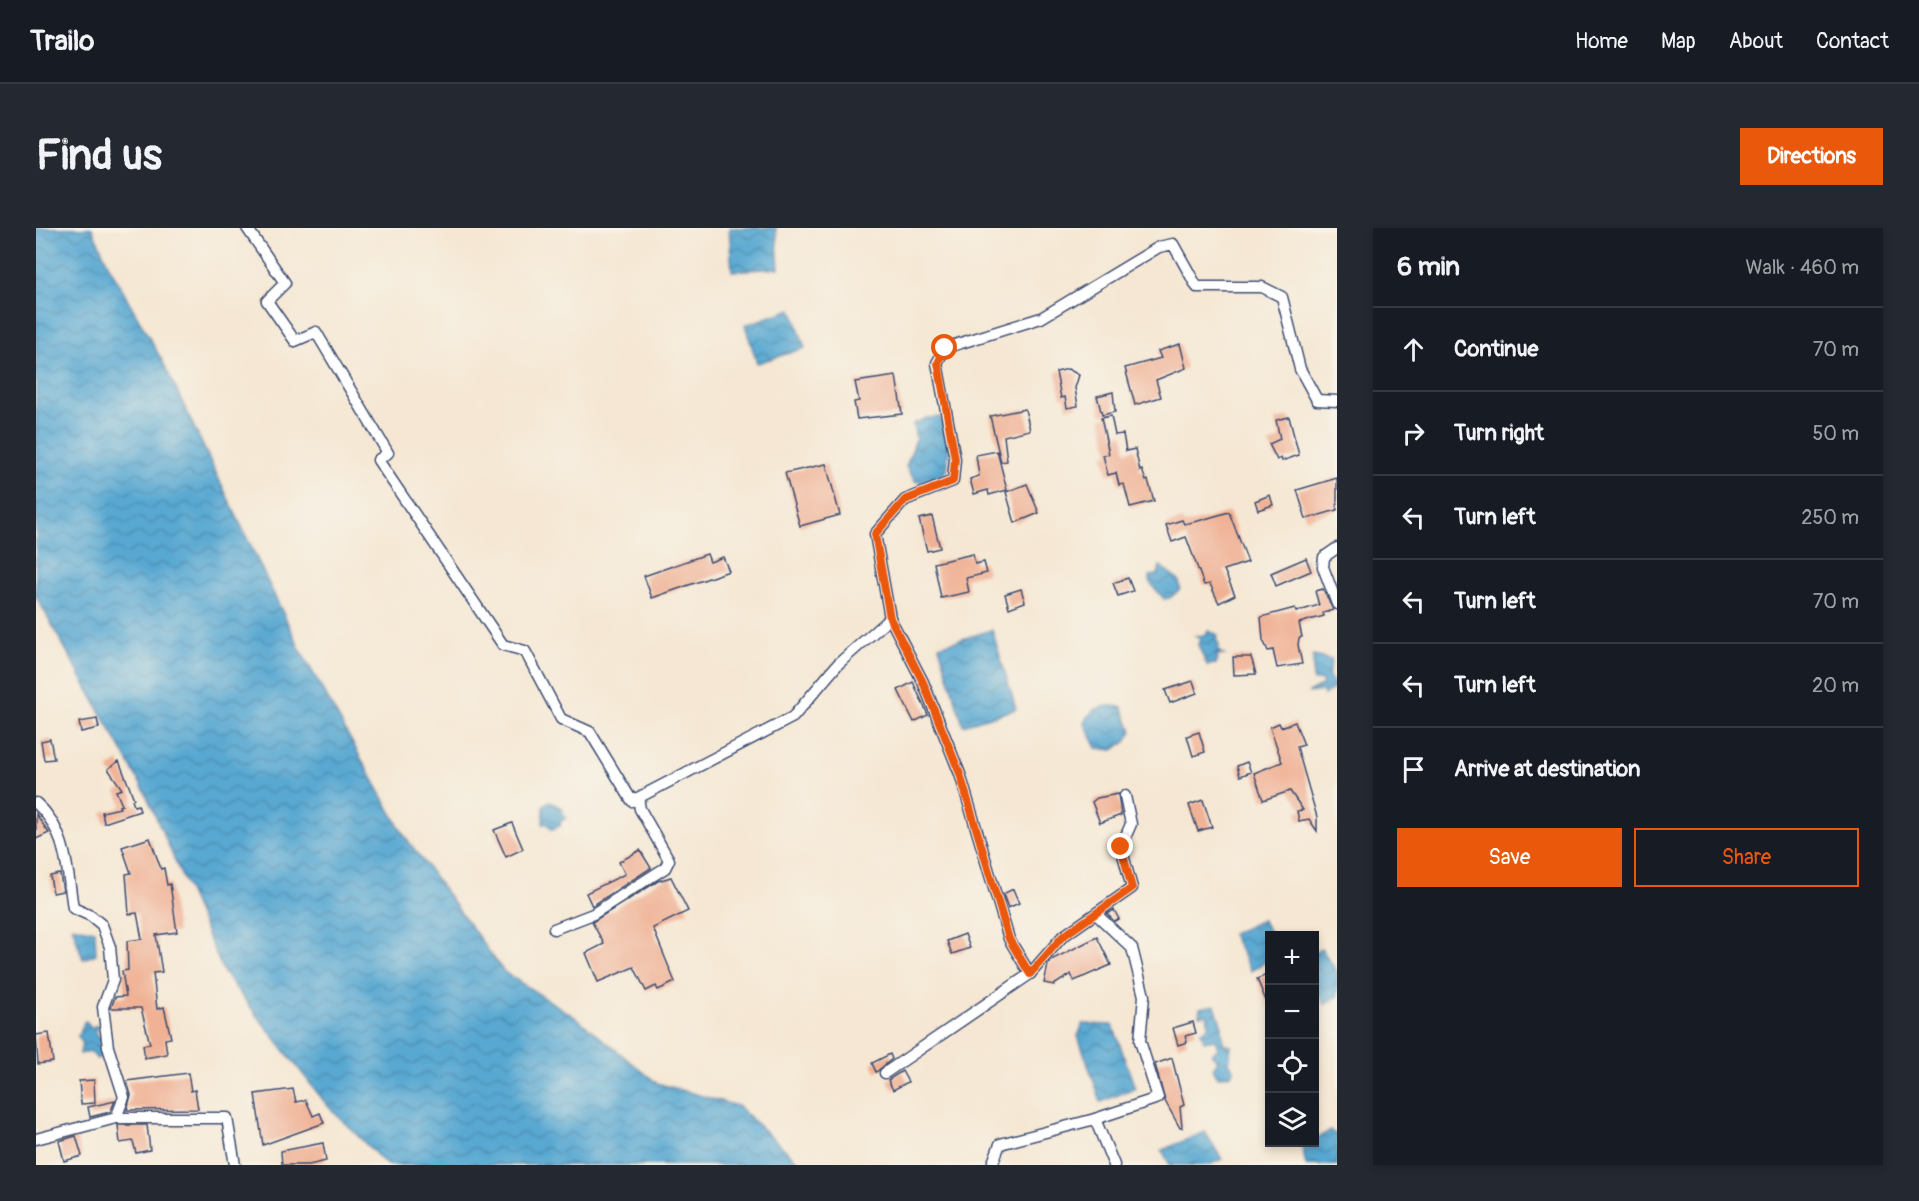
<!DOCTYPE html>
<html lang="en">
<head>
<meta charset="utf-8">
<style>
	:root { --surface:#171b24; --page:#242831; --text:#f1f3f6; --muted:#9ea1a6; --line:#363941; --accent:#ea580c }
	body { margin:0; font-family:Pangolin,sans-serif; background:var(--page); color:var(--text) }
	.controls { position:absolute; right:18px; bottom:18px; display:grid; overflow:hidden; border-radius:0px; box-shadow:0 3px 9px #0003 }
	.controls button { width:54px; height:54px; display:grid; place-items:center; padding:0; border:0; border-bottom:2px solid var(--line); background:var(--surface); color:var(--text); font:30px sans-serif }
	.stop { position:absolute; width:18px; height:18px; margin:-14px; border:4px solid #ea580c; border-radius:50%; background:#fff }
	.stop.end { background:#ea580c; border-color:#fff; box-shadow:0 2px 6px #0008 }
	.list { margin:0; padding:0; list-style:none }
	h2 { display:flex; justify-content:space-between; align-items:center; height:78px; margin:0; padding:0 24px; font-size:26px }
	h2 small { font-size:20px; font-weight:400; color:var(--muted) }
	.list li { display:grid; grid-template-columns:39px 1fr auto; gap:18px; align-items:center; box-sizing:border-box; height:84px; padding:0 24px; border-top:2px solid var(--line) }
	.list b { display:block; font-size:22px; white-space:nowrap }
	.list em { font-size:20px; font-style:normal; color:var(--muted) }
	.actions { display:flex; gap:12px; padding:18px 24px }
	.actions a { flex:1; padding:14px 0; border:2px solid var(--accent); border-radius:0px; text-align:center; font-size:21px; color:var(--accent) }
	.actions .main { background:var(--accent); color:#fff }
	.icon { flex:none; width:33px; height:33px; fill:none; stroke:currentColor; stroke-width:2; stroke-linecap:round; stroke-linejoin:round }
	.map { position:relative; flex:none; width:1301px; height:937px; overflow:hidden; border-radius:0px }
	header { display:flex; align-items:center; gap:36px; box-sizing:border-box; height:84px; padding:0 30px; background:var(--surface); border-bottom:2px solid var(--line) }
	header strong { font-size:28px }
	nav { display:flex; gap:33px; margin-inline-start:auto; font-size:21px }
	.intro { display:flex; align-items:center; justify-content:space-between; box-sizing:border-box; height:144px; padding:0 36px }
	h1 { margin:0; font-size:42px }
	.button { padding:15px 27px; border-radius:0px; background:var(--accent); color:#fff; font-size:21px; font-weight:700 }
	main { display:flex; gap:36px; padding:0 36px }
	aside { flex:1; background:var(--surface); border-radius:0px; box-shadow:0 3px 9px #0003 }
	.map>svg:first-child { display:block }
	.water { fill:url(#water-waves); stroke:#3a6c98; stroke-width:1.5 }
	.building { fill:#f0b194 }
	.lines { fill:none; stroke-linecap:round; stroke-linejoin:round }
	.minor-casing { stroke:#3c4b70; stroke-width:13 }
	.minor { stroke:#fff; stroke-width:10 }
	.route { stroke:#ea580c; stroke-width:8 }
</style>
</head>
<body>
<header>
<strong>Trailo</strong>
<nav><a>Home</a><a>Map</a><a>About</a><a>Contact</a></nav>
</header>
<div class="intro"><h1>Find us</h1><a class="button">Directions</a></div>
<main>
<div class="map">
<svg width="1301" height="937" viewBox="0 0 1301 937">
	<defs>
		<pattern id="water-waves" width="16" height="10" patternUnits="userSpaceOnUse" patternTransform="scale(1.5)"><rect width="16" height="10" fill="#58a8d2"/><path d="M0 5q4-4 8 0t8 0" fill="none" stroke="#4889ae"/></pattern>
	</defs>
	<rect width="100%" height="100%" fill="#f7f3e8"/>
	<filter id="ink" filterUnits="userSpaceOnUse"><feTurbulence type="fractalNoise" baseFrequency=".0167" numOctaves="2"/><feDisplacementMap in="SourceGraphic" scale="12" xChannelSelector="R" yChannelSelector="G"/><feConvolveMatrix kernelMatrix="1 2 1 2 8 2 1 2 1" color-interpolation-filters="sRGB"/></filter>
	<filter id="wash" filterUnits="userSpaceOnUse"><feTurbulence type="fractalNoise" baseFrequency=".008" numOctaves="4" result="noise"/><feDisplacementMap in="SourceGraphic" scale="24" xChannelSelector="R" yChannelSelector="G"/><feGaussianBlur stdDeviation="1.35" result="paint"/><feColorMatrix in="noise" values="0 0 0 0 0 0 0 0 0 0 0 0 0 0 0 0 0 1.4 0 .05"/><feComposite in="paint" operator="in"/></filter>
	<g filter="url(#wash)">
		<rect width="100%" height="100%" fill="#f5e7d3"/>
		<!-- water -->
		<g class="water">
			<path d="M0,0H56L72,36L128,136L266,425L368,607L468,744L542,791L621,855L701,878L766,937H351L291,877L188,745L109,564L0,368Z"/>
			<path d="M693,0H740L743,40L696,43Z"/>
			<path d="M756,81L769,120L721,135L709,97Z"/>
			<path d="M905,189L913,221L911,243L894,253L880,254L870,239L880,211L877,196L891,190Z"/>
			<path d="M1124,338L1143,352L1144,361L1134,370L1128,371L1113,353V348L1122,347Z"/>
			<path d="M956,402L980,481L927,497L903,418Z"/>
			<path d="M1172,403L1182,407L1180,411L1183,417L1182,423L1188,427H1180L1182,431L1180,436L1171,437L1162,417L1164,410L1158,408L1168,407Z"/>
			<path d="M1277,428L1296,432L1292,447L1300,459L1288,467L1287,463L1272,465L1287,457L1285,452L1277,453Z"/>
			<path d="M1073,478L1086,479L1096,503L1090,514L1077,522L1061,520L1049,496C1053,482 1059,480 1073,478Z"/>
			<path d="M514,573L527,581L526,585L530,590L525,593L524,598L516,601L511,595L507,596L508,577Z"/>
			<path d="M1226,692L1236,707L1234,708L1233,731L1215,743L1196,706Z"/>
			<path d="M36,698L59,703L60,726L47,731Z"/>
			<path d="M1285,720L1301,744V768L1289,777L1279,760V725Z"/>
			<path d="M1179,777L1186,799L1187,815L1195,818L1193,834L1198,841L1195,846L1182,849L1177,841L1182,832L1175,826L1182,821L1179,811L1168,813L1165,804L1173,798L1171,786L1163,787L1164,780Z"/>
			<path d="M49,793L55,800L61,797L60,808L66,809L62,819L68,826L61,831L54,823L44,826L46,814L42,809Z"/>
			<path d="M1047,796L1077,797L1099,860L1065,874L1042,808Z"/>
			<path d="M1294,903L1301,907V937H1270L1266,918L1278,914L1279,911Z"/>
			<path d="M1169,904L1186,931L1173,937H1134L1126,922Z"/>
		</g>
		<g id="blocks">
			<!-- building -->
			<g class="building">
				<path d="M1144,116L1150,140L1120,152L1125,169L1099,177L1089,140L1125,130L1122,123Z"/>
				<path d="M1032,141L1043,147L1039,160L1042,178L1031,180L1029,169L1025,170L1020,144Z"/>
				<path d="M860,148L866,186L821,191L818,174L823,173L819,154Z"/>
				<path d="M1077,164L1079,184L1066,187L1061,168Z"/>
				<path d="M989,181L994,202L968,208L971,233L965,234L954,188Z"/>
				<path d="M1075,188L1079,207L1087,206L1090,223L1099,221L1104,243L1106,242L1110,253L1112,252L1118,273L1094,279L1088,256L1083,257L1080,245L1072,247L1067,227L1073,226L1065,190Z"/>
				<path d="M1253,189L1263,227L1246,233L1245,230L1241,232L1233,216L1244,211L1240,192Z"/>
				<path d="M961,223L971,262L953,267L952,262L938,266L934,251L943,248L940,227Z"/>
				<path d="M790,236L804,287L764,298L749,245Z"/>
				<path d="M1301,250V282L1270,291L1261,262Z"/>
				<path d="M991,256L1003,285L979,295L970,264Z"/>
				<path d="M1234,267L1237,277L1222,282L1219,273Z"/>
				<path d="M1193,284L1212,334L1188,342L1199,367L1183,375L1174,356L1168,357L1150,309L1136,314L1130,297L1146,292L1148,296L1162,293Z"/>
				<path d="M896,288L904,320L891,323L883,291Z"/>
				<path d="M671,326L674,334L687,329L693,343L616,370L608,348Z"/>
				<path d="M937,326L939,336L948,334L951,345L930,350L933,364L905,370L898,335Z"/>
				<path d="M1270,330L1275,343L1240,358L1235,345Z"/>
				<path d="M1092,350L1097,363L1082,368L1077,355Z"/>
				<path d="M985,361L989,374L973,380L969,366Z"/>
				<path d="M1287,361L1297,382L1287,385L1288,388L1263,395L1266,409L1263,410L1262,417L1266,436L1241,440L1237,422L1232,423L1227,412L1225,389L1259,380L1260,384L1283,377L1279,363Z"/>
				<path d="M1197,429H1215L1220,446L1198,447Z"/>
				<path d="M1157,453L1161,465L1134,475L1129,462Z"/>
				<path d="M877,454L892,487L878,494L862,462Z"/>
				<path d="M61,491L63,500L45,504L43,494Z"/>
				<path d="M1259,494L1268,517L1261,519L1281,589V603L1273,591L1263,593L1261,583L1267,582L1254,563L1227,572L1218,545L1246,534L1234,499L1243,495L1245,499Z"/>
				<path d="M1163,504L1169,524L1157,528L1151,508Z"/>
				<path d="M14,511L18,531L8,532L5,513Z"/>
				<path d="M83,533L98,571L96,572L98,578L102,577L104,583L68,595L66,584L84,580L83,578L86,577L80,563L86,561L72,541Z"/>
				<path d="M1211,534L1215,544L1204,548L1201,538Z"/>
				<path d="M1082,566L1085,587L1064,595L1056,574L1061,570Z"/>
				<path d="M1167,572L1176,599L1162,603L1153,577Z"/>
				<path d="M0,586L13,605L0,611Z"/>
				<path d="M476,595L487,621L470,629L458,602Z"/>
				<path d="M114,610L125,641L128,640L131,657L134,656L141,704L120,707L126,744L117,745L121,781L128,779L135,810L129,811L131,826L109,830L107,817L114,816L105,780H75L79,769L90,768L86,743L92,742L91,713L106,711L101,685L93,686L90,646L95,645L86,619Z"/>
				<path d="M604,622L615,640L556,678L550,665L589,646L583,634Z"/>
				<path d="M24,646L27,663L17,665L14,648Z"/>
				<path d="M635,649L652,683L617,700L639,754L622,762L620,758L610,763L598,739L562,754L550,725L568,716L556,694L622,653Z"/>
				<path d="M977,661L983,675L972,680L967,666Z"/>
				<path d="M1078,682L1083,691L1078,693L1071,686Z"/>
				<path d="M929,706L934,720L916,726L911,713Z"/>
				<path d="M1061,709L1075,737L1038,753L1035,746L1018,757L1008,755L1012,737L1017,731Z"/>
				<path d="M1233,746V780L1221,751Z"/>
				<path d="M1157,794L1160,805L1149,808L1151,814L1142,817L1137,800Z"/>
				<path d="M13,805L17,834L2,836L0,807Z"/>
				<path d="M854,826L856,831L840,844L836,835Z"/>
				<path d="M1136,830L1148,877L1144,879L1146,900H1144L1129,873L1119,836Z"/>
				<path d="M866,843L872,854L857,862L852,852Z"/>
				<path d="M152,845L155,863L159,862L162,881L91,882L95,867L91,853Z"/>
				<path d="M58,852L59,875L45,876L43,853Z"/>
				<path d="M257,861L260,874L270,872L277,888L284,885L288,895L227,917L219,866Z"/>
				<path d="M79,873L74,884L54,889L52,879Z"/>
				<path d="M82,897H111L114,922L100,925L97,913L84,915Z"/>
				<path d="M40,908L46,928L28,933L23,913Z"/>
				<path d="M287,915L290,933L273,937H246L245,923Z"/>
			</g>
		</g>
	</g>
	<g filter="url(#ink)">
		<use href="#blocks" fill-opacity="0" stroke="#3c4b70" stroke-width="1.5"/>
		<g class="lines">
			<defs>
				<g id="minor">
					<path d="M211,0L249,55L231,73L259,113L280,104L352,225L342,232L467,417L489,423L525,491L554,504L596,573L757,489L802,436L854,390L839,306L869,272L917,253L919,231L901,135L909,120L1005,90L1123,19L1137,16L1161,59H1226L1246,69L1264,141L1281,172L1301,173"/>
					<path d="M1301,320L1288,329L1287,339L1301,376"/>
					<path d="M854,390L887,454L924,546L973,711L994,746L1026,709L1096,660L1085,619L1095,596L1089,568"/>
					<path d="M0,575C31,602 31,642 37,680L55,688L66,697L74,719L77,752L67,779L72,819L88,869L80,890"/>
					<path d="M518,701L557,686L629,640L633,632L604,581L602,570"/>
					<path d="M849,845L994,746"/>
					<path d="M1059,891L1122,870L1104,813L1108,768L1096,720L1060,686"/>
					<path d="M0,911L80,890H191L199,937"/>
					<path d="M956,937L964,916L1059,891L1078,937"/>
				</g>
			</defs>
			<!-- minor casing -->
			<use href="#minor" class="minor-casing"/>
			<!-- minor -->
			<use href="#minor" class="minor"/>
		</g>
	</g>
	<g class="lines" filter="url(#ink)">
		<!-- route -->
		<path class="route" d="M909,120L902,135L919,231L917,253L869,272L839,306L854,390L887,454L924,546L973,711L994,746L1026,709L1096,660L1085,619"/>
	</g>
</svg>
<div class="controls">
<button>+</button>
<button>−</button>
<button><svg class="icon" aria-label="locate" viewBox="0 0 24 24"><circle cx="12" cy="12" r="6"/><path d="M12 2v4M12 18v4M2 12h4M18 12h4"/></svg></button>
<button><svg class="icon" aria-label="layers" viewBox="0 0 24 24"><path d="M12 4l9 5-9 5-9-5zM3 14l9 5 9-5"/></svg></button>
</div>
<div class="stop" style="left:909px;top:120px"></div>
<div class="stop end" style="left:1085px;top:619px"></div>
</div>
<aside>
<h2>6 min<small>Walk · 460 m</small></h2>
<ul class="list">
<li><svg class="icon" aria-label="ahead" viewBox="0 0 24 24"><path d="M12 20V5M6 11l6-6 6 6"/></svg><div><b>Continue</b></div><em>70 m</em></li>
<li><svg class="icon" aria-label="right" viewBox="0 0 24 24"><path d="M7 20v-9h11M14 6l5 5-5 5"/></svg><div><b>Turn right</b></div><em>50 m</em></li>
<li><svg class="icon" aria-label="left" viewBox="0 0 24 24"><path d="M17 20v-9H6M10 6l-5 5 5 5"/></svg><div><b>Turn left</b></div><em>250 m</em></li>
<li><svg class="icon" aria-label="left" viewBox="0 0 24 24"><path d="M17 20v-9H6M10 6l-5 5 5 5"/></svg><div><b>Turn left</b></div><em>70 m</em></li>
<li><svg class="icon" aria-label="left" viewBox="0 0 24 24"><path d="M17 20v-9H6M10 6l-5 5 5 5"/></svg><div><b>Turn left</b></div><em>20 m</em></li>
<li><svg class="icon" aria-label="arrive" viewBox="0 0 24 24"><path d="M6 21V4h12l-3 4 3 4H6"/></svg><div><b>Arrive at destination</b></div></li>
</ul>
<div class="actions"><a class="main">Save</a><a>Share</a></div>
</aside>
</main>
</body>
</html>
